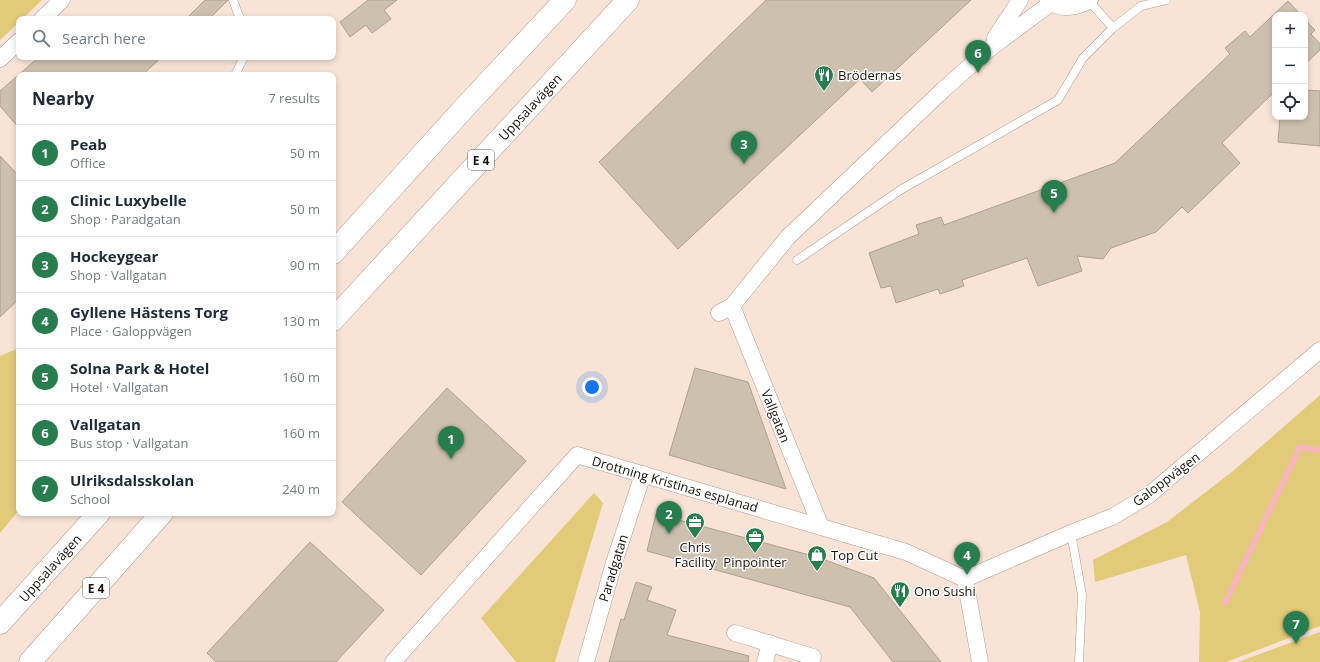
<!DOCTYPE html>
<html lang="en">
<head>
<meta charset="utf-8">
<style>
	:root { --surface:#fff; --page:#f2f2f3; --text:#1f2937; --muted:#747a83; --line:#e0e1e3; --accent:#287d4f }
	body { margin:0; font-family:"Open Sans",sans-serif; background:var(--page); color:var(--text) }
	.controls { position:absolute; right:12px; top:12px; display:grid; overflow:hidden; border-radius:8px; box-shadow:0 2px 6px #0003 }
	.controls button { width:36px; height:36px; display:grid; place-items:center; padding:0; border:0; border-bottom:1px solid var(--line); background:var(--surface); color:var(--text); font:20px sans-serif }
	.you { position:absolute; left:592px; top:387px; width:14px; height:14px; margin:-10px; border:3px solid #fff; border-radius:50%; background:#1a73e8; box-shadow:0 0 0 6px #1a73e833 }
	.badge { display:grid; place-items:center; width:26px; height:26px; border-radius:50%; background:var(--accent); color:#fff; font-size:13px; font-weight:700 }
	.pin { position:absolute; translate:-50% -33px; filter:drop-shadow(0 1px 2px #0008) }
	.pin::after { content:''; position:absolute; top:21px; width:14px; height:12px; background:inherit; clip-path:polygon(0 0,100% 0,50% 100%) }
	.list { margin:0; padding:0; list-style:none }
	h2 { display:flex; justify-content:space-between; align-items:center; height:52px; margin:0; padding:0 16px; font-size:17px }
	h2 small { font-size:13px; font-weight:400; color:var(--muted) }
	.list li { display:grid; grid-template-columns:26px 1fr auto; gap:12px; align-items:center; box-sizing:border-box; height:56px; padding:0 16px; border-top:1px solid var(--line) }
	.list b { display:block; font-size:15px; white-space:nowrap }
	.list p { margin:0; font-size:13px; white-space:nowrap; color:var(--muted) }
	.list em { font-size:13px; font-style:normal; color:var(--muted) }
	.icon { flex:none; width:22px; height:22px; fill:none; stroke:currentColor; stroke-width:2; stroke-linecap:round; stroke-linejoin:round }
	.map { position:relative; flex:none; width:1320px; height:662px; overflow:hidden }
	.search { position:absolute; background:var(--surface); box-shadow:0 2px 6px #0003; left:16px; top:16px; width:320px; height:44px; display:flex; align-items:center; gap:10px; box-sizing:border-box; padding:0 14px; border-radius:8px; color:var(--muted); font-size:15px }
	.panel { position:absolute; background:var(--surface); box-shadow:0 2px 6px #0003; left:16px; top:72px; width:320px; height:444px; border-radius:8px }
	.map>svg:first-child { display:block }
	.green { fill:#e1cb78 }
	.lines { fill:none; stroke-linecap:round; stroke-linejoin:round }
	.stream { stroke:#f8b6bb; stroke-width:6 }
	.building { fill:#cdc0ae; stroke:#ada08f }
	.service-casing { stroke:#af9c90; stroke-width:9 }
	.minor-casing { stroke:#af9c90; stroke-width:17 }
	.motorway-casing { stroke:#af9c90; stroke-width:23 }
	.service { stroke:#fff; stroke-width:8 }
	.minor { stroke:#fff; stroke-width:16 }
	.motorway { stroke:#fff; stroke-width:22 }
	.labels { text-anchor:middle; dominant-baseline:central; stroke-width:3; stroke-linejoin:round; paint-order:stroke }
	.shield { fill:#fff; stroke:#5e5956; stroke-width:1 }
	.shield-label { font-size:12px; font-weight:bold; fill:#19120e }
	.poi-label { font-size:13px; fill:#19120e; stroke:#fff; text-anchor:start }
	.street-label { font-size:13px; fill:#19120e; stroke:#fff }
</style>
</head>
<body>
<div class="map">
<svg width="1320" height="662" viewBox="0 0 1320 662">
	<rect width="100%" height="100%" fill="#f8e3d6"/>
	<!-- green -->
	<g class="green">
		<path d="M0,0H42L22,19H19V22L0,40Z"/>
		<path d="M19,348V510L0,533V356Z"/>
		<path d="M1320,395V626L1226,662H1199L1200,612L1186,555L1095,582L1093,560L1167,522L1233,471Z"/>
		<path d="M594,493L603,503L555,662H516L481,618Z"/>
		<path d="M1320,632V662H1238Z"/>
	</g>
	<g class="lines">
		<!-- stream -->
		<path class="stream" d="M1225,603L1300,447L1320,450"/>
	</g>
	<!-- building -->
	<g class="building">
		<path d="M205,0H228L209,19H186Z"/>
		<path d="M368,0H397L384,10L391,19L372,33L366,25L350,37L340,22Z"/>
		<path d="M766,0H971L872,92L860,79L678,249L599,162Z"/>
		<path d="M1288,1L1301,15H1275V91L1222,143L1240,163L1188,213L1182,207L1156,232L1111,248L1103,259L1077,256L1082,271L1038,286L1027,258L962,280L964,286L940,294L938,289L896,303L891,286L881,288L869,253L919,234L916,225L941,217L944,225L1115,163L1230,54L1225,48L1245,31L1250,37Z"/>
		<path d="M1305,20L1315,30L1311,34L1320,44V50L1305,64Z"/>
		<path d="M39,57H162L142,75H19V128L0,106V91Z"/>
		<path d="M1305,90L1320,91V146L1278,142L1280,117H1305Z"/>
		<path d="M0,156L19,176V299L0,317Z"/>
		<path d="M695,368L748,382L786,489L669,455Z"/>
		<path d="M447,388L526,461L421,575L342,502Z"/>
		<path d="M656,514L817,557L874,578L941,662H893L850,607L647,551Z"/>
		<path d="M310,542L384,610L336,662H216L207,653Z"/>
		<path d="M636,582L652,587L647,600L676,610L667,635L749,656L748,662H609L621,619L624,620Z"/>
	</g>
	<g class="lines">
		<defs>
			<g id="service">
				<path d="M233,0L240,19"/>
				<path d="M1089,1L1113,28"/>
				<path d="M235,75L244,57"/>
				<path d="M797,260L902,189L1058,100L1083,58L1113,28L1141,6L1166,0"/>
				<path d="M1071,533L1082,595L1079,662"/>
			</g>
			<g id="minor">
				<path d="M1048,0C1060,11 1077,8 1090,0"/>
				<path d="M42,19L62,0"/>
				<path d="M995,38L1020,0"/>
				<path d="M0,59L19,41"/>
				<path d="M732,306L821,527"/>
				<path d="M719,313L732,306L788,237L943,90L988,50L1051,3"/>
				<path d="M965,579L1071,533L1112,517L1149,495L1320,350"/>
				<path d="M965,579L980,662"/>
				<path d="M735,633L813,657"/>
				<path d="M393,662L577,455L906,552L965,579"/>
				<path d="M586,662L614,563L643,474"/>
				<path d="M765,662L770,643"/>
			</g>
			<g id="motorway">
				<path d="M333,253L466,106L565,0"/>
				<path d="M333,320L628,0"/>
				<path d="M0,623L99,513"/>
				<path d="M30,662L162,513"/>
			</g>
		</defs>
		<!-- service casing -->
		<use href="#service" class="service-casing"/>
		<!-- minor casing -->
		<use href="#minor" class="minor-casing"/>
		<!-- motorway casing -->
		<use href="#motorway" class="motorway-casing"/>
		<!-- service -->
		<use href="#service" class="service"/>
		<!-- minor -->
		<use href="#minor" class="minor"/>
		<!-- motorway -->
		<use href="#motorway" class="motorway"/>
	</g>
	<!-- icons -->
	<defs>
		<symbol id="restaurant-pin" viewBox="-11 -11 22 30"><path d="M0 17L-7.5 6A9.5 9.5 0 1 1 7.5 6Z" fill="#287d4f" stroke="#fff"/><path d="M-5-6h1v4h1v-4h1v4h1v-4h1v5L-1.5 .5V6h-2V.5L-5-1ZM5-6V6H3V1.5H1.5Q1.5-4 5-6Z" fill="#fff"/></symbol>
		<symbol id="office-pin" viewBox="-11 -11 22 30"><path d="M0 17L-7.5 6A9.5 9.5 0 1 1 7.5 6Z" fill="#287d4f" stroke="#fff"/><path d="M-6-3h4V-5.5h4V-3h4V5H-6ZM-1-4.5V-3h2v-1.5ZM-6 0V1H6V0Z" fill="#fff"/></symbol>
		<symbol id="shop-pin" viewBox="-11 -11 22 30"><path d="M0 17L-7.5 6A9.5 9.5 0 1 1 7.5 6Z" fill="#287d4f" stroke="#fff"/><path d="M-5-2.5h2.3a2.7 3.5 0 0 1 5.4 0H5L5.5 6h-11ZM-1.5-2.5h3a1.5 2.3 0 0 0-3 0Z" fill="#fff"/></symbol>
	</defs>
	<g fill-rule="evenodd">
		<use href="#restaurant-pin" x="813" y="64" width="22" height="30"/>
		<use href="#office-pin" x="684" y="511" width="22" height="30"/>
		<use href="#office-pin" x="744" y="526" width="22" height="30"/>
		<use href="#shop-pin" x="806" y="544" width="22" height="30"/>
		<use href="#restaurant-pin" x="889" y="580" width="22" height="30"/>
	</g>
	<g class="labels">
		<!-- shield labels -->
		<g class="shield">
			<rect x="468" y="150" width="26" height="20" rx="3"/>
			<rect x="83" y="578" width="26" height="20" rx="3"/>
		</g>
		<g class="shield-label">
			<text x="481" y="160">E 4</text>
			<text x="96" y="588">E 4</text>
		</g>
		<!-- poi labels -->
		<g class="poi-label">
			<text x="838" y="75">Brödernas</text>
			<text x="695" y="547" text-anchor="middle">Chris<tspan x="695" dy="15">Facility</tspan></text>
			<text x="831" y="555">Top Cut</text>
			<text x="755" y="562" text-anchor="middle">Pinpointer</text>
			<text x="914" y="591">Ono Sushi</text>
		</g>
		<!-- street labels -->
		<g class="street-label">
			<text transform="translate(530 107) rotate(-47)">Uppsalavägen</text>
			<text transform="translate(776 416) rotate(68)">Vallgatan</text>
			<text transform="translate(1166 479) rotate(-37)">Galoppvägen</text>
			<text transform="translate(675 484) rotate(16)">Drottning Kristinas esplanad</text>
			<text transform="translate(50 568) rotate(-48)">Uppsalavägen</text>
			<text transform="translate(613 568) rotate(-73)">Paradgatan</text>
		</g>
	</g>
</svg>
<div class="controls">
<button>+</button>
<button>−</button>
<button><svg class="icon" aria-label="locate" viewBox="0 0 24 24"><circle cx="12" cy="12" r="6"/><path d="M12 2v4M12 18v4M2 12h4M18 12h4"/></svg></button>
</div>
<div class="you"></div>
<div class="pin badge" style="left:451px;top:459px">1</div>
<div class="pin badge" style="left:669px;top:534px">2</div>
<div class="pin badge" style="left:744px;top:164px">3</div>
<div class="pin badge" style="left:967px;top:575px">4</div>
<div class="pin badge" style="left:1054px;top:213px">5</div>
<div class="pin badge" style="left:978px;top:73px">6</div>
<div class="pin badge" style="left:1296px;top:644px">7</div>
<div class="search"><svg class="icon" aria-label="search" viewBox="0 0 24 24"><circle cx="10" cy="10" r="6"/><path d="M15 15l6 6"/></svg>Search here</div>
<section class="panel">
<h2>Nearby<small>7 results</small></h2>
<ul class="list">
<li><span class="badge">1</span><div><b>Peab</b><p>Office</p></div><em>50 m</em></li>
<li><span class="badge">2</span><div><b>Clinic Luxybelle</b><p>Shop · Paradgatan</p></div><em>50 m</em></li>
<li><span class="badge">3</span><div><b>Hockeygear</b><p>Shop · Vallgatan</p></div><em>90 m</em></li>
<li><span class="badge">4</span><div><b>Gyllene Hästens Torg</b><p>Place · Galoppvägen</p></div><em>130 m</em></li>
<li><span class="badge">5</span><div><b>Solna Park &amp; Hotel</b><p>Hotel · Vallgatan</p></div><em>160 m</em></li>
<li><span class="badge">6</span><div><b>Vallgatan</b><p>Bus stop · Vallgatan</p></div><em>160 m</em></li>
<li><span class="badge">7</span><div><b>Ulriksdalsskolan</b><p>School</p></div><em>240 m</em></li>
</ul>
</section>
</div>
</body>
</html>
